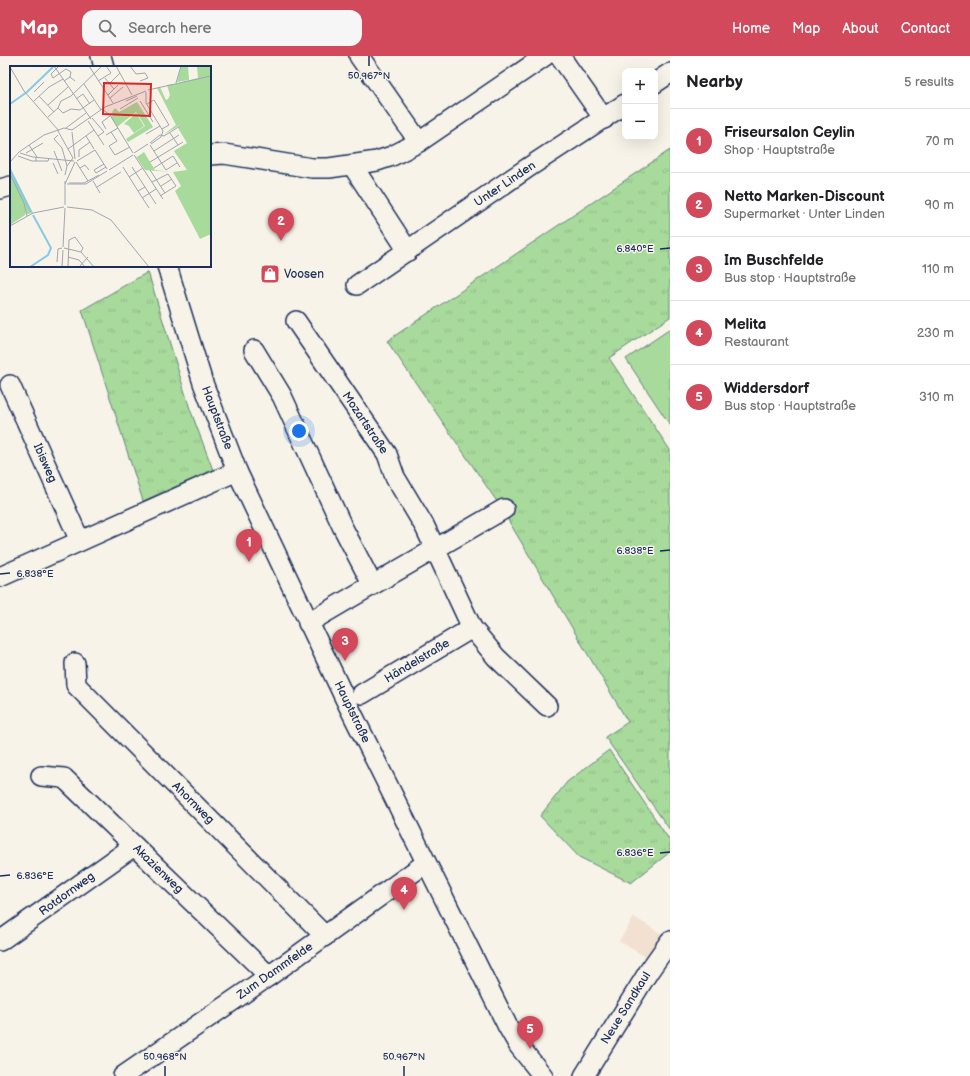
<!DOCTYPE html>
<html lang="en">
<head>
<meta charset="utf-8">
<style>
	:root { --surface:#fff; --page:#f6f6f6; --text:#202124; --muted:#757577; --line:#e0e0e0; --accent:#d1495b }
	body { margin:0; font-family:"Balsamiq Sans",sans-serif; background:var(--page); color:var(--text) }
	.controls { position:absolute; right:12px; top:12px; display:grid; overflow:hidden; border-radius:8px; box-shadow:0 4px 16px #0002 }
	.controls button { width:36px; height:36px; display:grid; place-items:center; padding:0; border:0; border-bottom:1px solid var(--line); background:var(--surface); color:var(--text); font:20px sans-serif }
	.you { position:absolute; left:299px; top:375px; width:14px; height:14px; margin:-10px; border:3px solid #fff; border-radius:50%; background:#1a73e8; box-shadow:0 0 0 6px #1a73e833 }
	.badge { display:grid; place-items:center; width:26px; height:26px; border-radius:50%; background:var(--accent); color:#fff; font-size:13px; font-weight:700 }
	.pin { position:absolute; translate:-50% -33px; filter:drop-shadow(0 1px 2px #0008) }
	.pin::after { content:''; position:absolute; top:21px; width:14px; height:12px; background:inherit; clip-path:polygon(0 0,100% 0,50% 100%) }
	.list { margin:0; padding:0; list-style:none }
	h2 { display:flex; justify-content:space-between; align-items:center; height:52px; margin:0; padding:0 16px; font-size:17px }
	h2 small { font-size:13px; font-weight:400; color:var(--muted) }
	.list li { display:grid; grid-template-columns:26px 1fr auto; gap:12px; align-items:center; box-sizing:border-box; height:64px; padding:0 16px; border-top:1px solid var(--line) }
	.list b { display:block; font-size:15px; white-space:nowrap }
	.list p { margin:0; font-size:13px; white-space:nowrap; color:var(--muted) }
	.list em { font-size:13px; font-style:normal; color:var(--muted) }
	.icon { flex:none; width:22px; height:22px; fill:none; stroke:currentColor; stroke-width:2; stroke-linecap:round; stroke-linejoin:round }
	.map { position:relative; flex:none; width:670px; height:1020px; overflow:hidden }
	header { display:flex; align-items:center; gap:24px; box-sizing:border-box; height:56px; padding:0 20px; background:var(--accent); color:#fff }
	header strong { font-size:19px }
	nav { display:flex; gap:22px; margin-inline-start:auto; font-size:14px }
	.search { width:280px; height:36px; background:var(--page); display:flex; align-items:center; gap:10px; box-sizing:border-box; padding:0 14px; border-radius:12px; color:var(--muted); font-size:15px }
	main { display:flex }
	aside { flex:1; background:var(--surface) }
	.map>svg:first-child { display:block }
	.built { fill:#f2e1d1 }
	.grass { fill:url(#grass-tufts); stroke:#62847c }
	.garden { fill:#a8da9b; stroke:#62847c }
	.lines { fill:none; stroke-linecap:round; stroke-linejoin:round }
	.minor-casing { stroke:#1b2f5e; stroke-width:22 }
	.minor { stroke:#f7f3e8; stroke-width:19 }
	.ticks { fill:none; stroke:#1b2f5e; stroke-width:1.5 }
	.labels { text-anchor:middle; dominant-baseline:central; stroke-width:3; stroke-linejoin:round; paint-order:stroke }
	.street-label { font-size:12px; fill:#1b2f5e; stroke:#f7f3e8 }
	.poi-label { font-size:12px; fill:#1b2f5e; stroke:#f7f3e8; text-anchor:start }
	.inset-river { fill:none; stroke:#88c8e8; stroke-width:2 }
	.inset-road { fill:none; stroke:#9fa5b1; stroke-width:1 }
	.view { fill:#d62828; fill-opacity:0.15; stroke:#d62828; stroke-width:2 }
	.inset-edge { fill:none; stroke:#1b2f5e; stroke-width:2 }
	.ticks-label { font-size:10px; text-anchor:middle; fill:#1b2f5e; stroke:#f7f3e8; stroke-width:3; stroke-linejoin:round; paint-order:stroke }
</style>
</head>
<body>
<header>
<strong>Map</strong>
<div class="search"><svg class="icon" aria-label="search" viewBox="0 0 24 24"><circle cx="10" cy="10" r="6"/><path d="M15 15l6 6"/></svg>Search here</div>
<nav><a>Home</a><a>Map</a><a>About</a><a>Contact</a></nav>
</header>
<main>
<div class="map">
<svg width="670" height="1020" viewBox="0 0 670 1020">
	<defs>
		<pattern id="grass-tufts" width="24" height="20" patternUnits="userSpaceOnUse"><rect width="24" height="20" fill="#a8da9b"/><path d="M3 7l-1-3M5 7V3M7 7l1-3M15 17l-1-3M17 17v-4M19 17l1-3" fill="none" stroke="#90bb88"/></pattern>
	</defs>
	<rect width="100%" height="100%" fill="#f7f3e8"/>
	<filter id="ink" filterUnits="userSpaceOnUse"><feTurbulence type="fractalNoise" baseFrequency=".025" numOctaves="2"/><feDisplacementMap in="SourceGraphic" scale="8" xChannelSelector="R" yChannelSelector="G"/><feConvolveMatrix kernelMatrix="1 2 1 2 8 2 1 2 1" color-interpolation-filters="sRGB"/></filter>
	<g filter="url(#ink)">
		<!-- built -->
		<path class="built" d="M634,861L662,878L647,902L619,885Z"/>
		<!-- grass -->
		<g class="grass">
			<path d="M670,94V261L609,302L670,394V774L605,681L628,666L498,447L387,285Z"/>
			<path d="M148,216L190,353L213,414L143,445L82,254Z"/>
			<path d="M609,694L670,785V796L631,827L579,801L540,760L567,726Z"/>
		</g>
		<!-- garden -->
		<path class="garden" d="M670,273V369L626,303Z"/>
		<g class="lines">
			<defs>
				<g id="minor">
					<path d="M101,0L104,11"/>
					<path d="M359,0L419,86"/>
					<path d="M560,0L604,63"/>
					<path d="M655,27L670,17"/>
					<path d="M210,99L224,98L312,112H329L377,105L392,100L419,86L545,0"/>
					<path d="M352,109L408,195"/>
					<path d="M0,133L11,130"/>
					<path d="M167,210L203,327L237,415L347,647L508,971L519,990L543,1020"/>
					<path d="M357,229L529,111L625,48"/>
					<path d="M296,265L387,398L395,421L425,471L472,572L496,601L547,650"/>
					<path d="M254,294L282,340L342,470L372,528"/>
					<path d="M10,329L80,485"/>
					<path d="M0,521L237,415"/>
					<path d="M308,567C373,528 439,491 504,453"/>
					<path d="M75,607L76,629L325,880"/>
					<path d="M362,638L472,572"/>
					<path d="M41,720L64,722L269,920"/>
					<path d="M0,885L134,790"/>
					<path d="M123,1020L269,920L426,807"/>
					<path d="M584,1020L649,915L670,885"/>
				</g>
			</defs>
			<!-- minor casing -->
			<use href="#minor" class="minor-casing"/>
			<!-- minor -->
			<use href="#minor" class="minor"/>
		</g>
	</g>
	<!-- ticks -->
	<path class="ticks" d="M369,0V10M660,193L670,192M660,495L670,494M0,518L10,517M660,797L670,796M0,820L10,819M165,1010V1020M404,1010V1020"/>
	<!-- icons -->
	<defs>
		<symbol id="shop-square" viewBox="-11 -11 22 22"><rect x="-9" y="-9" width="18" height="18" rx="4" fill="#d1495b" stroke="#f7f3e8"/><path d="M-5-2.5h2.3a2.7 3.5 0 0 1 5.4 0H5L5.5 6h-11ZM-1.5-2.5h3a1.5 2.3 0 0 0-3 0Z" fill="#fff"/></symbol>
	</defs>
	<g fill-rule="evenodd">
		<use href="#shop-square" x="259" y="207" width="22" height="22"/>
	</g>
	<g class="labels">
		<!-- street labels -->
		<g class="street-label">
			<text transform="translate(505 128) rotate(-34)">Unter Linden</text>
			<text transform="translate(217 362) rotate(69)">Hauptstraße</text>
			<text transform="translate(365 367) rotate(56)">Mozartstraße</text>
			<text transform="translate(45 407) rotate(66)">Ibisweg</text>
			<text transform="translate(417 605) rotate(-31)">Händelstraße</text>
			<text transform="translate(352 656) rotate(64)">Hauptstraße</text>
			<text transform="translate(193 747) rotate(45)">Ahornweg</text>
			<text transform="translate(158 813) rotate(44)">Akazienweg</text>
			<text transform="translate(67 838) rotate(-36)">Rotdornweg</text>
			<text transform="translate(275 915) rotate(-35)">Zum Dammfelde</text>
			<text transform="translate(626 952) rotate(-58)">Neue Sandkaul</text>
		</g>
		<!-- poi labels -->
		<g class="poi-label">
			<text x="284" y="218">Voosen</text>
		</g>
	</g>
	<!-- overview -->
	<g transform="translate(10 10)">
		<rect width="201" height="201" fill="#f7f3e8"/>
		<path d="M171,0H178L179,14L167,16ZM187,0H201V168L190,173L165,125L171,120L163,106L177,104L164,85L177,77L168,62L170,59L153,69L166,59L147,22L150,21L156,34L168,28L164,18L188,12ZM127,36L143,61L118,76L116,73L135,60L126,46L107,61L101,51L103,49L102,46L105,42L109,46ZM134,86L145,104L162,106H163L135,104L125,89L127,91ZM0,101L23,147L17,148L0,107ZM0,109L14,136L16,146L15,149L0,159Z" fill="#a8da9b"/>
		<path d="M164,18L169,28L157,35L160,29L157,19ZM126,47L134,60L124,67L119,60L114,58Z" fill="#a8da9b"/>
		<path class="inset-river" d="M0,38L17,26L43,1M0,104L21,146M20,201L38,189L41,182L23,149"/>
		<path class="inset-road" d="M44,0L81,53M49,0L41,8L43,12L56,3L61,6L60,11M79,0L103,37M106,0L122,29M120,0L126,8L135,7L138,12L130,15M0,1L14,25L49,65M95,12L104,23M54,15L60,11L65,15M88,15L101,7L96,0M100,17L110,7M166,17L171,0M74,18L91,44M138,24L201,10M24,26L34,16M136,26V37L153,65L151,71L141,78M98,29L108,19M29,30L44,46M100,32L113,21M66,33L73,28L80,38M24,35L39,21L53,13M116,35L127,30M130,35L143,56M137,38L144,34L159,59L152,63M38,39L58,21M48,42L53,47L61,43L70,44L84,34M92,43L100,49L123,87M110,43L128,32M38,51L48,42L51,35L61,30L92,0M82,52L94,66L88,70M78,55L94,79M56,62L76,47M96,63L92,56L100,50M62,64L95,41L136,25M48,65L63,92L57,100L55,109M62,66L65,93M101,66L107,75L99,80L105,89L120,81M160,67L168,79M136,68L150,60M48,69L44,73L52,82L57,100M96,69L108,62M150,69L154,70L170,60M76,70L84,83M140,77L150,69M19,79L27,91M140,79L156,104L167,97M58,83L84,64M44,85L52,105M144,85L169,69M10,87L23,91L64,95M16,87L33,77M124,87L138,78M124,89L153,133M8,90L22,95H26V91M69,91V84L80,76M26,95H38L39,92M67,95L85,84L97,103M0,96L9,86L34,69L54,62L62,64M66,96L78,115M140,96L173,76M43,97L48,108M94,98L84,104L86,107L96,101M113,101L128,125M122,101L146,138M70,102L75,99L79,104M144,102L163,90L170,101M99,104L123,89M140,104L155,127M0,108L14,137L17,150M119,111L133,102M55,115V118L65,96M83,115L90,127M142,116L158,108L166,120L150,130M59,117H74L89,109M55,118V139M57,118H76L97,105M151,120L162,113M87,121L111,106M135,121L128,125L139,142M132,132L146,123M57,141L82,144L101,154L139,201M0,160L23,147L54,141M53,181L55,142M54,182L71,186L84,201M58,191L69,194L75,201M47,196L48,183L52,182M52,201L53,184M58,201L59,174L65,171L73,182L71,186M69,201L78,191"/>
		<path class="view" d="M94,17L141,18L140,50L93,48Z"/>
		<rect width="201" height="201" class="inset-edge"/>
	</g>
	<g class="ticks-label">
		<text x="369" y="23">50.967°N</text>
		<text x="635" y="196">6.840°E</text>
		<text x="635" y="498">6.838°E</text>
		<text x="35" y="521">6.838°E</text>
		<text x="635" y="800">6.836°E</text>
		<text x="35" y="823">6.836°E</text>
		<text x="165" y="1004">50.968°N</text>
		<text x="404" y="1004">50.967°N</text>
	</g>
</svg>
<div class="controls">
<button>+</button>
<button>−</button>
</div>
<div class="you"></div>
<div class="pin badge" style="left:249px;top:506px">1</div>
<div class="pin badge" style="left:281px;top:185px">2</div>
<div class="pin badge" style="left:345px;top:605px">3</div>
<div class="pin badge" style="left:404px;top:854px">4</div>
<div class="pin badge" style="left:530px;top:993px">5</div>
</div>
<aside>
<h2>Nearby<small>5 results</small></h2>
<ul class="list">
<li><span class="badge">1</span><div><b>Friseursalon Ceylin</b><p>Shop · Hauptstraße</p></div><em>70 m</em></li>
<li><span class="badge">2</span><div><b>Netto Marken-Discount</b><p>Supermarket · Unter Linden</p></div><em>90 m</em></li>
<li><span class="badge">3</span><div><b>Im Buschfelde</b><p>Bus stop · Hauptstraße</p></div><em>110 m</em></li>
<li><span class="badge">4</span><div><b>Melita</b><p>Restaurant</p></div><em>230 m</em></li>
<li><span class="badge">5</span><div><b>Widdersdorf</b><p>Bus stop · Hauptstraße</p></div><em>310 m</em></li>
</ul>
</aside>
</main>
</body>
</html>
